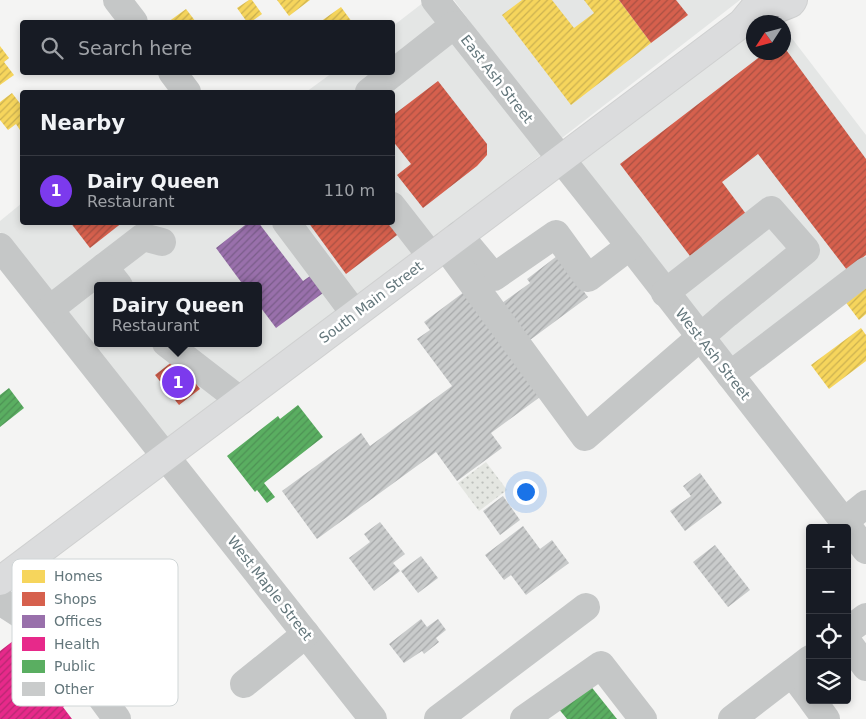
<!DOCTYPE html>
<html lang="en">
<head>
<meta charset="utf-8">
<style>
	:root { --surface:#171b24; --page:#242831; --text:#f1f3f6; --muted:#9ea1a6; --line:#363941; --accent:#7c3aed }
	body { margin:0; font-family:"DejaVu Sans",sans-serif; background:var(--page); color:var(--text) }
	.controls { position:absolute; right:15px; bottom:15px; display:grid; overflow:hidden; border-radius:5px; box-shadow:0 2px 8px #0003 }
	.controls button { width:45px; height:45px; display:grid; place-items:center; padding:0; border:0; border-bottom:1px solid var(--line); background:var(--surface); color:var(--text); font:25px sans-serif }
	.compass { position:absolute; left:746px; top:15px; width:45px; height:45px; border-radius:50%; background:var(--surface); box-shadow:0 2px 8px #0003; rotate:234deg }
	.you { position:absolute; left:525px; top:491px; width:18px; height:18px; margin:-12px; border:4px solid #fff; border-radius:50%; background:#1a73e8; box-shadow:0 0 0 8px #1a73e833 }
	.badge { display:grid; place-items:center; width:32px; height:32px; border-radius:50%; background:var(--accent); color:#fff; font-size:16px; font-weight:700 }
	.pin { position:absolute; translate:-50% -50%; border:2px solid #fff; box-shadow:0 1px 5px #0006 }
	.popup { position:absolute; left:94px; top:282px; width:168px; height:65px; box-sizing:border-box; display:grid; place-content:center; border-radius:5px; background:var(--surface); filter:drop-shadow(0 1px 4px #0005); font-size:16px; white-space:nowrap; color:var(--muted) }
	.popup b { font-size:19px; color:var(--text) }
	.popup::after { content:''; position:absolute; left:50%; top:100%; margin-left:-10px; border:10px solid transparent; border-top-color:var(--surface) }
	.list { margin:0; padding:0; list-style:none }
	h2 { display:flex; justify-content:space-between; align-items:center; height:65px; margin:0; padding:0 20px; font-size:21px }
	h2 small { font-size:16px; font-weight:400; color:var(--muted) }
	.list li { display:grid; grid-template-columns:32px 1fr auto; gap:15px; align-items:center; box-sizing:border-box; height:70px; padding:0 20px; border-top:1px solid var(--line) }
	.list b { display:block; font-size:19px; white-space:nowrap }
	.list p { margin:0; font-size:16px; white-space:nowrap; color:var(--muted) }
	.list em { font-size:16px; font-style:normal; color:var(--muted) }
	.icon { flex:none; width:28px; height:28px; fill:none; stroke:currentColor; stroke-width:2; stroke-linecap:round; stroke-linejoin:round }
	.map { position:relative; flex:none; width:866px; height:719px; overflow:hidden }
	.search { position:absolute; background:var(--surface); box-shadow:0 2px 8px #0003; left:20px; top:20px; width:375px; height:55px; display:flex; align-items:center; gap:12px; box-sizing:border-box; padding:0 18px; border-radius:5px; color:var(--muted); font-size:19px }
	.panel { position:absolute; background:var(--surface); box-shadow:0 2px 8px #0003; left:20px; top:90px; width:375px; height:135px; border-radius:5px }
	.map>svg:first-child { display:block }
	.built { fill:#e4e6e5; fill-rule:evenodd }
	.park { fill:url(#park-dots) }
	.homes { fill:url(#homes-hatch) }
	.shops { fill:url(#shops-hatch) }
	.offices { fill:url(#offices-hatch) }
	.health { fill:url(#health-hatch) }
	.public { fill:url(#public-hatch) }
	.building { fill:url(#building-hatch) }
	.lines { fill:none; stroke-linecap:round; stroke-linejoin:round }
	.minor-tunnel { stroke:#d0d4d5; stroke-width:28; stroke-dasharray:28 14; stroke-linecap:butt }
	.major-casing { stroke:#cfd0d0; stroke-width:30 }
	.minor { stroke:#c5c7c7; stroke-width:28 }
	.major { stroke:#dbdcdd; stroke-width:28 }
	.labels { text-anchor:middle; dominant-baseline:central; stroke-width:5; stroke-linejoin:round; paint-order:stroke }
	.street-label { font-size:14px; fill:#63767b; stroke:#fff }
	.key { fill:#fff; stroke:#d0d6d7; stroke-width:1 }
	.key-label { font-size:14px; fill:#63767b }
</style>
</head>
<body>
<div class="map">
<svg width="866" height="719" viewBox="0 0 866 719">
	<defs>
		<pattern id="park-dots" width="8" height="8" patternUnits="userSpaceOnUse" patternTransform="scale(1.25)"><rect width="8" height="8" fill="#e4e6e1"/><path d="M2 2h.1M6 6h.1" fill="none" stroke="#bcbfbb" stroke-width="1.8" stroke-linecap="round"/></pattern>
		<pattern id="homes-hatch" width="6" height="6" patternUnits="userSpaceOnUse" patternTransform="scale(1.25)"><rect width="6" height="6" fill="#f6d55c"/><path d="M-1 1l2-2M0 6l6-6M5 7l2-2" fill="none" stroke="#cbb151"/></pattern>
		<pattern id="shops-hatch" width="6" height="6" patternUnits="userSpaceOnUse" patternTransform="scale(1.25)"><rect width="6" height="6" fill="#d6604d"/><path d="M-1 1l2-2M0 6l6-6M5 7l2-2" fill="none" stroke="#a85143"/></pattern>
		<pattern id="offices-hatch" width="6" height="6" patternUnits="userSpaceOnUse" patternTransform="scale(1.25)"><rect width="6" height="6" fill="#9970ab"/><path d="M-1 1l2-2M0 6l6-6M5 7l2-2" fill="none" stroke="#7a5d8a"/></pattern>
		<pattern id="health-hatch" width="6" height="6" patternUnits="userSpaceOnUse" patternTransform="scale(1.25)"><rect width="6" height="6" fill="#e7298a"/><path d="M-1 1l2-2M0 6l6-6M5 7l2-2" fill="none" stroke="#b52871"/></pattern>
		<pattern id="public-hatch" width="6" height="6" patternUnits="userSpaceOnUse" patternTransform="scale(1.25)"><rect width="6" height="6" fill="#5aae61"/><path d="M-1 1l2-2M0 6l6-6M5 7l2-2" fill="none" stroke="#4e9255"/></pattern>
		<pattern id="building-hatch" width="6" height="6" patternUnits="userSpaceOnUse" patternTransform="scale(1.25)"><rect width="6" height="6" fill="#c9cbcb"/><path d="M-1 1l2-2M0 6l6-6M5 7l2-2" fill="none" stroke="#a7a9aa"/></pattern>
	</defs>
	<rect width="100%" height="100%" fill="#f4f4f3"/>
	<!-- built -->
	<g class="built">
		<path d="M454,0H740L558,141Z"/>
		<path d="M424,2L542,154L170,444L0,232V221L22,203V222H392V92H306L332,73L392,72L393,26ZM98,286H258V343H98Z"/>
		<path d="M753,24L754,52H784V28L866,135V264L733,364L575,161Z"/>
	</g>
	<!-- park -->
	<path class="park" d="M486,462L507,490L479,511L458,483Z"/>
	<!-- homes -->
	<g class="homes">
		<path d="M249,0H252L262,14L251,22H247L237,8Z"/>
		<path d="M277,0H310L289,16Z"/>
		<path d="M522,0H552L574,28L594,13L584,0H619L651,43L571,105L502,15Z"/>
		<path d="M341,7L352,22H320Z"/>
		<path d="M186,9L196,22H168Z"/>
		<path d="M0,46L9,58L4,62L14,75L0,85Z"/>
		<path d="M12,93L22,106V133L16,124L8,130L0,120V102Z"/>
		<path d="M866,277V314L859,320L841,296Z"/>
		<path d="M861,328L866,335V361L829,389L811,365Z"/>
	</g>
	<!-- shops -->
	<g class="shops">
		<path d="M619,0H676L688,15L651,43Z"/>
		<path d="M784,47L866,159V255L847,270L758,154L722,182L746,214L690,256L620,164L766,52H784Z"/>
		<path d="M438,81L487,144V155L477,166L423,208L397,175L411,164L392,140V116Z"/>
		<path d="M70,222H123L90,248Z"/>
		<path d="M308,222H392L405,229L346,274Z"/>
		<path d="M177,358L200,389L179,405L155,375Z"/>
	</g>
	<!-- offices -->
	<path class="offices" d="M249,222H258L303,281L310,276L323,293L276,328L258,304V286H244L216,248Z"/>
	<!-- health -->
	<path class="health" d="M79,639L106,674L63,707L72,719H0V651L13,641L36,671Z"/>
	<!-- public -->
	<g class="public">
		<path d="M9,388L24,408L0,427V395Z"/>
		<path d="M298,405L323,437L264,483L275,497L267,503L257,490L255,492L227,456L278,416L280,419Z"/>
		<path d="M589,684L617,719H567L558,708Z"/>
	</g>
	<!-- building -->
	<g class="building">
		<path d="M557,256L588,297L530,340L502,303L530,283L527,279Z"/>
		<path d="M464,292L540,397L491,433L502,448L457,481L436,452L317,539L282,491L361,433L370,446L452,386L417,339L430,330L424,322Z"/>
		<path d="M700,473L722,503L685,531L670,511L691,496L683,486Z"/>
		<path d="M503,496L520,520L500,535L483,511Z"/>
		<path d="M380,522L405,554L393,563L400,571L374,591L349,558L370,542L364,534Z"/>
		<path d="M523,526L540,549L552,540L569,563L526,595L511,575L504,580L485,555Z"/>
		<path d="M715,545L750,590L728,607L693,562Z"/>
		<path d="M421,556L438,578L418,593L401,571Z"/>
		<path d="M421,619L427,627L438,619L446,630L436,638L439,642L424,654L422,651L404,663L389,644Z"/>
	</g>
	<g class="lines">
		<!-- minor-tunnel -->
		<path class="minor-tunnel" d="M66,649L92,685"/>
		<defs>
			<g id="major">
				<path d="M744,22L791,3L793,0"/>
				<path d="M0,581L742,23L761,0"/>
			</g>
		</defs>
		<!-- major casing -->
		<use href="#major" class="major-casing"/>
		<!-- minor -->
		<g class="minor">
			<path d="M117,0L134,22"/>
			<path d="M435,0L630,246L866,550"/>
			<path d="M172,72L187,92"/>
			<path d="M369,92L454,25"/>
			<path d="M392,206L431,256"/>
			<path d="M286,222L355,314"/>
			<path d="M459,235L494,277L556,234L588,278L630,246"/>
			<path d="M445,246L585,437L727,314L806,250L771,210L665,293"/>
			<path d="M0,247L373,719"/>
			<path d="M104,267L143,237L162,242"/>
			<path d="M50,309L104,267L119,286"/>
			<path d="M166,343L241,401"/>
			<path d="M730,375L866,271"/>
			<path d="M844,522L866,504"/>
			<path d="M34,556C38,594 43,618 66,649"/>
			<path d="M0,601L57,638"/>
			<path d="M847,631L866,617"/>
			<path d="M847,641L866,667"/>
			<path d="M792,673L810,697"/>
			<path d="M244,684L306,634"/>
			<path d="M92,685L117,719"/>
			<path d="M812,700L826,719"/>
			<path d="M438,719L586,607"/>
			<path d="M524,719L601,665L643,719"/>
			<path d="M732,719L810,659"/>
		</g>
		<!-- major -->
		<use href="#major" class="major"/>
	</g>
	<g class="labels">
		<!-- street labels -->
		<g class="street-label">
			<text transform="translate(497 79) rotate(52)">East Ash Street</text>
			<text transform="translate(371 302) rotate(-37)">South Main Street</text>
			<text transform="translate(713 354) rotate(52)">West Ash Street</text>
			<text transform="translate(270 588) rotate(52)">West Maple Street</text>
		</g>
	</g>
	<!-- legend -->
	<rect x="12" y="559" width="166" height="147" rx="8" class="key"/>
	<rect x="22" y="570" width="23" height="13" fill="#f6d55c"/>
	<rect x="22" y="592" width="23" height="14" fill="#d6604d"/>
	<rect x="22" y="615" width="23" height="13" fill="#9970ab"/>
	<rect x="22" y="637" width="23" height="14" fill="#e7298a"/>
	<rect x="22" y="660" width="23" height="13" fill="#5aae61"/>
	<rect x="22" y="682" width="23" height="14" fill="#c9cbcb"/>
	<g class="key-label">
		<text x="54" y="581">Homes</text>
		<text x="54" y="604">Shops</text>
		<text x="54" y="626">Offices</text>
		<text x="54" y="649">Health</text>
		<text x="54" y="671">Public</text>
		<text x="54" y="694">Other</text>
	</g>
</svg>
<div class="controls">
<button>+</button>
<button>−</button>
<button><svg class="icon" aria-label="locate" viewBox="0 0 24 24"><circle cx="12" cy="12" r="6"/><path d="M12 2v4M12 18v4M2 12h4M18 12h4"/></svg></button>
<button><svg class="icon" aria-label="layers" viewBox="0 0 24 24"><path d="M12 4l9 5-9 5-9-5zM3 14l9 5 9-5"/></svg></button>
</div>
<svg class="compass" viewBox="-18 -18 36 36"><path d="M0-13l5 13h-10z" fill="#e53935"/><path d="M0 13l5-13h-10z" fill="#9ea1a6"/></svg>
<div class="you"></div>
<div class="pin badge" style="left:178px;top:382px">1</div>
<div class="popup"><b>Dairy Queen</b>Restaurant</div>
<div class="search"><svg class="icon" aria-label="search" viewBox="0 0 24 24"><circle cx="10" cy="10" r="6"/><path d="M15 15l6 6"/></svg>Search here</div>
<section class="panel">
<h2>Nearby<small></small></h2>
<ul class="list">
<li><span class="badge">1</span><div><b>Dairy Queen</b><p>Restaurant</p></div><em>110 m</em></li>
</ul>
</section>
</div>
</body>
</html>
